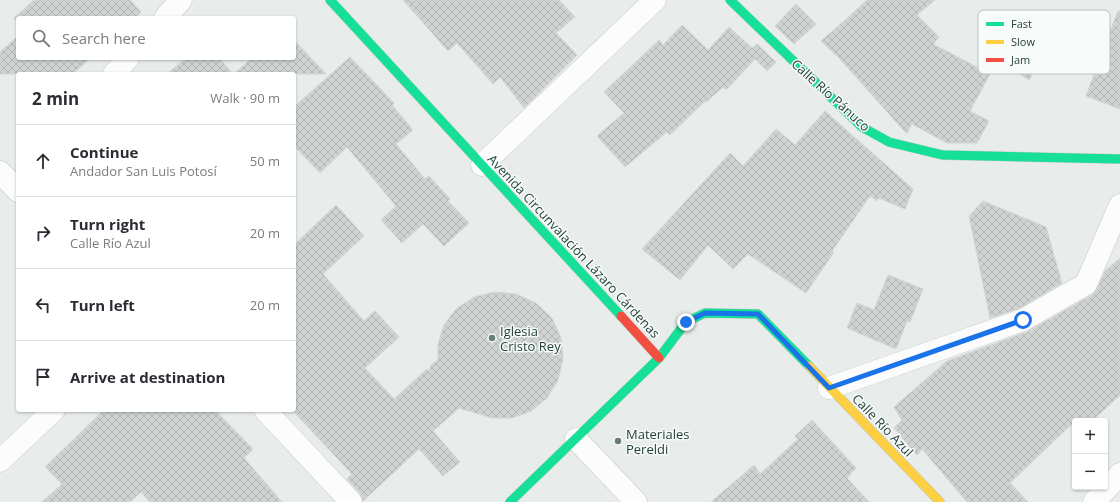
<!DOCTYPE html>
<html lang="en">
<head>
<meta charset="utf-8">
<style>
	:root { --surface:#fff; --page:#f7f7f7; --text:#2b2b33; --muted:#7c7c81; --line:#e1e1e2 }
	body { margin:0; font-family:"Open Sans",sans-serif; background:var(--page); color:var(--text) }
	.controls { position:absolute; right:12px; bottom:12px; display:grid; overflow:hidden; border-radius:4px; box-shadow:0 1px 3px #0004 }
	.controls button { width:36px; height:36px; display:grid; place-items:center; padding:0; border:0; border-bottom:1px solid var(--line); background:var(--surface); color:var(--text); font:20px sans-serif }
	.stop { position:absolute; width:12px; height:12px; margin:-9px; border:3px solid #1a73e8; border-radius:50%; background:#fff }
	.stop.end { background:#1a73e8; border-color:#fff; box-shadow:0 1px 4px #0008 }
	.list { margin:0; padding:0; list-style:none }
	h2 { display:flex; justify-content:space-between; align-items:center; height:52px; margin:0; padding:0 16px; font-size:17px }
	h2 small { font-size:13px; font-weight:400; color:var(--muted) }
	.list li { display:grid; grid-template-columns:26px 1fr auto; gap:12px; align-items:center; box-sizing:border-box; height:72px; padding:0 16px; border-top:1px solid var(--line) }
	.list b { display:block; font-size:15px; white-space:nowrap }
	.list p { margin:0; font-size:13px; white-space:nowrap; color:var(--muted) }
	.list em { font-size:13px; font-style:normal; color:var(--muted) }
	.icon { flex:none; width:22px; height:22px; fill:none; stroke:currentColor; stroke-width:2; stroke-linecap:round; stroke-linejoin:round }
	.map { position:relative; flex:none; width:1120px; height:502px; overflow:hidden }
	.search { position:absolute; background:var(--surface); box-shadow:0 1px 3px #0004; left:16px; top:16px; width:280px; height:44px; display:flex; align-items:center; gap:10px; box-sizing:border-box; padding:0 14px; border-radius:4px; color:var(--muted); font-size:15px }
	.panel { position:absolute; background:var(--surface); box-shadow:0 1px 3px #0004; left:16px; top:72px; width:280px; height:340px; border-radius:4px }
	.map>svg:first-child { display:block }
	.building { fill:url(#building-cross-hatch); stroke:#d1d6d4 }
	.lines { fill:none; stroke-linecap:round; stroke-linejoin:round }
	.street-casing { stroke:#c5cac8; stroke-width:23 }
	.fast-casing { stroke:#c3cbc8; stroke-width:10 }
	.slow-casing { stroke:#c3cbc8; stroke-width:10 }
	.jam-casing { stroke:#c3cbc8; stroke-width:10 }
	.street { stroke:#fcfcfc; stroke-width:22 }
	.fast { stroke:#16e098; stroke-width:9 }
	.slow { stroke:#ffcf43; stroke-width:9 }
	.jam { stroke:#f24e42; stroke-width:9 }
	.route { stroke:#1a73e8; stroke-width:5 }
	.poi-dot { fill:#697e78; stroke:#f7fbf9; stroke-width:1.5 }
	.labels { text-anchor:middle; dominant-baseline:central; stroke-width:3; stroke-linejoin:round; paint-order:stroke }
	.street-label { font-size:13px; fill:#24423a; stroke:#f7fbf9 }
	.poi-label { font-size:13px; fill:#24423a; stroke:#f7fbf9; text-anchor:start }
	.key { fill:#f7fbf9; stroke:#b8c4c0; stroke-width:1 }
	.key-label { font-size:11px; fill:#24423a }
</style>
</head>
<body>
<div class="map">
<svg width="1120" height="502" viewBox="0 0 1120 502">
	<defs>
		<pattern id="building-cross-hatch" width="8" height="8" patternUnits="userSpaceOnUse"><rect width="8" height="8" fill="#cfd4d2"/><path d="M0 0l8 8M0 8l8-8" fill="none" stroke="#b2b7b5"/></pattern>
	</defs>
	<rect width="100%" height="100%" fill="#e8edeb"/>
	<!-- building -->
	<g class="building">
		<path d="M34,0H130L141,12L134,18H18V23L14,18Z"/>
		<path d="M403,0H559L575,17L556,33L577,55L524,108L500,77L493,84L457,43L448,51Z"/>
		<path d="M867,0H935L917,15L939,37L933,44L990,74L970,111L989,121L977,143H947L912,124L907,133H906L839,58L821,41L843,22Z"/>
		<path d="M796,4L816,24L794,44L775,26Z"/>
		<path d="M1118,11H1120V109L1086,96Z"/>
		<path d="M1008,24L1048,49L1029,80L989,55Z"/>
		<path d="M682,25L708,50L729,27L752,48L757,44L776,62L767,71L755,59L726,90L723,87L706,102L705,101L670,135L667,132L625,167L597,136L624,113L604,92L659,40L663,45Z"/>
		<path d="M18,36V58H90L73,74H0V52Z"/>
		<path d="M294,40L326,74H234L252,58H294Z"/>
		<path d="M350,57L394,103L392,105L413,130L396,144L425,179L429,176L450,199L448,201L469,223L444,246L423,224L402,243L381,220L396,206L347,147L320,173L294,146V107Z"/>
		<path d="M186,58H219L233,74H167Z"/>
		<path d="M825,111L913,189L905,209L879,198L877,201L870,196L832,251L834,252L806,293L748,254L733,269L708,245L680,280L642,249L730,153L743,166L776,129L795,145Z"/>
		<path d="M983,201L1046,227L1062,283L1018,309L990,318L969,216Z"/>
		<path d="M336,205L364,236L323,274L364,321L375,311L399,337L365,368L394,399L427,369L429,372L431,365L438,360V344L444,325L456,309L474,297L495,292L516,294L536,303L552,318L561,338L563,359L558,380L547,398L531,411L512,418H492L459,408L433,431L460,462L443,476L419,449L363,501L360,493L347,479L352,474L294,412V245Z"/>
		<path d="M1120,258V395L1092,421H1075L1010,483L1028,502H967L922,449L917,455L894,428L902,420L894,407L947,361L1027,332L1092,295L1097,289L1105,271Z"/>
		<path d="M888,275L923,289L910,322L907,321L896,349L847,328L857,303L874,310Z"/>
		<path d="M104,410H215L253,449L244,458L282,502H150L141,492L130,502H42L62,484L45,467Z"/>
		<path d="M812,420L856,468L847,478L869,502H711L754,465L760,474L798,439L795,436Z"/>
	</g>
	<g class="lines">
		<defs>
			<g id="street">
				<path d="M165,18L181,0"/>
				<path d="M114,74L128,58"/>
				<path d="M482,165L655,0"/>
				<path d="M0,172L18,191"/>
				<path d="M829,388L1023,320L1086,284L1120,205"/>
				<path d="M265,410L351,502"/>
				<path d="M576,439L636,502"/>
				<path d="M0,461L54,410"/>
				<path d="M1094,502L1120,474"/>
			</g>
			<g id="fast">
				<path d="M330,0L621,316"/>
				<path d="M730,0L862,127L889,142L943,155L1120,159"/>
				<path d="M510,502L659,358L686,322L705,313L758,314L809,366"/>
			</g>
			<path id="slow" d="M809,366L940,502"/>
			<path id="jam" d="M621,316L659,358"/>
		</defs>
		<!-- street casing -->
		<use href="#street" class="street-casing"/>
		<!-- fast casing -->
		<use href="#fast" class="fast-casing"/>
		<!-- slow casing -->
		<use href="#slow" class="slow-casing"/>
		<!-- jam casing -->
		<use href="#jam" class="jam-casing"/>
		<!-- street -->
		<use href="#street" class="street"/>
		<!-- fast -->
		<use href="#fast" class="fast"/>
		<!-- slow -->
		<use href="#slow" class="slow"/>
		<!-- jam -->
		<use href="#jam" class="jam"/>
	</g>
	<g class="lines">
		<!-- route -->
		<path class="route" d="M686,322L705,313L758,314L829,388L1023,320"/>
	</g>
	<!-- markers -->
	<g class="poi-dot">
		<circle cx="492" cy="338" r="4"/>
		<circle cx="618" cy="441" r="4"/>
	</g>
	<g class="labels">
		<!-- street labels -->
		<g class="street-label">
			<text transform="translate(831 95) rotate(42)">Calle Río Pánuco</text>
			<text transform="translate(574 246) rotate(47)">Avenida Circunvalación Lázaro Cárdenas</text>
			<text transform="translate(883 425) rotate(46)">Calle Río Azul</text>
		</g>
		<!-- poi labels -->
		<g class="poi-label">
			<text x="500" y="331">Iglesia<tspan x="500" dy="15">Cristo Rey</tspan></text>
			<text x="626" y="434">Materiales<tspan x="626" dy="15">Pereldi</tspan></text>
		</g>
	</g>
	<!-- legend -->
	<rect x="978" y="10" width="132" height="64" rx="6" class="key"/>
	<rect x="986" y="22" width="18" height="4" fill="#16e098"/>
	<rect x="986" y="40" width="18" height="4" fill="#ffcf43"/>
	<rect x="986" y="58" width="18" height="4" fill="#f24e42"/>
	<g class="key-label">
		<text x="1011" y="28">Fast</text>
		<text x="1011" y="46">Slow</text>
		<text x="1011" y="64">Jam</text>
	</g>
</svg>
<div class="controls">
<button>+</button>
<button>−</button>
</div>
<div class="stop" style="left:1023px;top:320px"></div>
<div class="stop end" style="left:686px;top:322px"></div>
<div class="search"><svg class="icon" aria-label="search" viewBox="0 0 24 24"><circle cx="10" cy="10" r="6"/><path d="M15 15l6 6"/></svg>Search here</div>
<section class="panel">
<h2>2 min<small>Walk · 90 m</small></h2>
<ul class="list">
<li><svg class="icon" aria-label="ahead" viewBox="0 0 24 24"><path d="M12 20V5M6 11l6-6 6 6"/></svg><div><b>Continue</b><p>Andador San Luis Potosí</p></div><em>50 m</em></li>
<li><svg class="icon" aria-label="right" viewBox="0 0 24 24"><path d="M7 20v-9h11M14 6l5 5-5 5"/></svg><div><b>Turn right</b><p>Calle Río Azul</p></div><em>20 m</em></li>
<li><svg class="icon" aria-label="left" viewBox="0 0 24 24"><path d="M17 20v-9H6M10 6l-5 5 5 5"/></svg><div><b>Turn left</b></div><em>20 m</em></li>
<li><svg class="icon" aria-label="arrive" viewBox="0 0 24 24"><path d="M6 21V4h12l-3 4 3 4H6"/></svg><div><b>Arrive at destination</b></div></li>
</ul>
</section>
</div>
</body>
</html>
